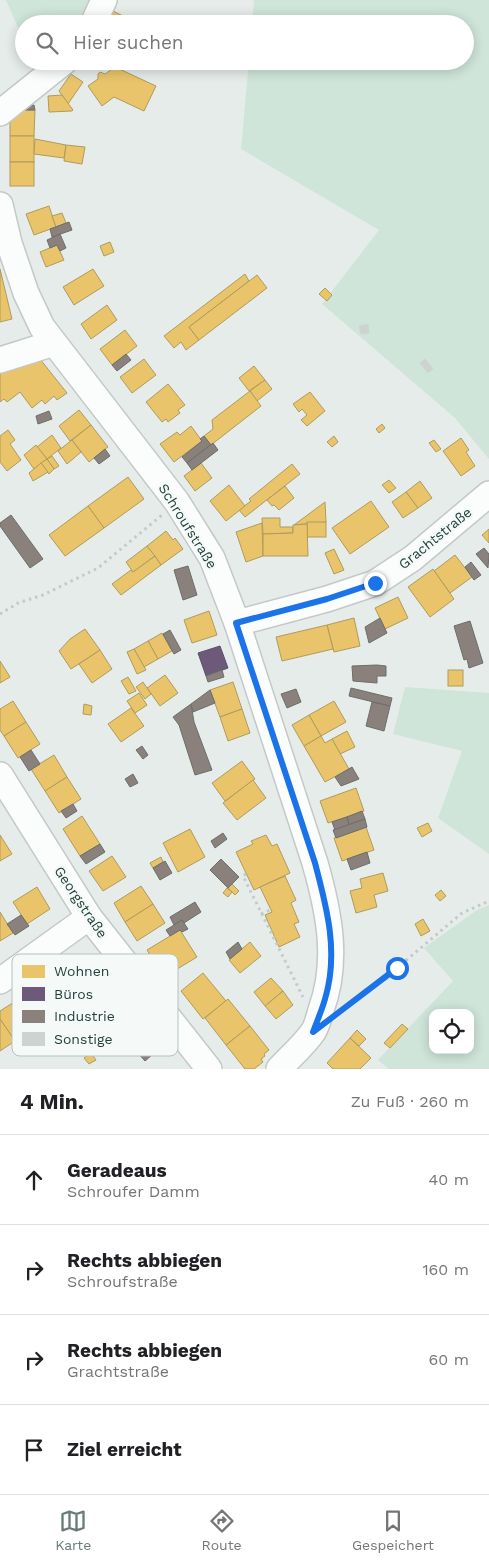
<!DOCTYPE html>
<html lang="de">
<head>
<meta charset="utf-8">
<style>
	:root { --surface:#fff; --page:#f2f2f2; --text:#202124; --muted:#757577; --line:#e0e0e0; --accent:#677c7a }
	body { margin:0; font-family:"Work Sans",sans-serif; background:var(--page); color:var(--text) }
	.controls { position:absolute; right:15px; bottom:15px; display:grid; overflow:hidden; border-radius:10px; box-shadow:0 2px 12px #0003 }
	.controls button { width:45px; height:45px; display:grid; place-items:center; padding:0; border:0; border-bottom:1px solid var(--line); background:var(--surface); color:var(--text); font:25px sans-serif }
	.stop { position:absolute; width:15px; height:15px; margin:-11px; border:4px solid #1a73e8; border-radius:50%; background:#fff }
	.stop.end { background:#1a73e8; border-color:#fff; box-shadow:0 1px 5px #0008 }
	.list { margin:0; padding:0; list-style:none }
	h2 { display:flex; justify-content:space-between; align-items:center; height:65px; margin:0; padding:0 20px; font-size:21px }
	h2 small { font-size:16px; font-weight:400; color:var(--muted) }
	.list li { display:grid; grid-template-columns:32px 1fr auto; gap:15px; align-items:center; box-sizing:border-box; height:90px; padding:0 20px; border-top:1px solid var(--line) }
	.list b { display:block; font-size:19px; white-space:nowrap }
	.list p { margin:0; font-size:16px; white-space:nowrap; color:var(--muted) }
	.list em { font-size:16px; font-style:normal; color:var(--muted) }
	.icon { flex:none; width:28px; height:28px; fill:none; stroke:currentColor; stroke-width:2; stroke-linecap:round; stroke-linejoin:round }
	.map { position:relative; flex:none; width:489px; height:1069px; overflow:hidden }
	.search { position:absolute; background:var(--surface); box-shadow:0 2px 12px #0003; left:15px; right:15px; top:15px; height:55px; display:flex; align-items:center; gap:12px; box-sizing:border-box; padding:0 18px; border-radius:28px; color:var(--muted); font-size:19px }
	.sheet { height:425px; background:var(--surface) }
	nav { display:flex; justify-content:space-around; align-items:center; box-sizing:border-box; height:70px; border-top:1px solid var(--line); background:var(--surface); font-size:14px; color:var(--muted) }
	nav a { display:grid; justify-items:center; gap:2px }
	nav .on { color:var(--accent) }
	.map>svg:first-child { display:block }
	.green { fill:#cfe5d9; fill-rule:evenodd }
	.homes { fill:#e9c46a; stroke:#ae9c5c }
	.offices { fill:#6d597a; stroke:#575268 }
	.industry { fill:#8a817c; stroke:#6b6e69 }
	.building { fill:#cdd3d1; stroke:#cfd5d3 }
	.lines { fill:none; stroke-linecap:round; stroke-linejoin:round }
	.minor-casing { stroke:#c3c9c7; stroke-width:28 }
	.path { stroke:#c2cbca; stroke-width:3; stroke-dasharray:2.5 4; stroke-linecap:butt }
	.minor { stroke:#fbfcfc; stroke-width:25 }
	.route { stroke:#1a73e8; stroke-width:6 }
	.labels { text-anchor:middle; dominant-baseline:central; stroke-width:5; stroke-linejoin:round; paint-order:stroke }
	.street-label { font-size:14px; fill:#23403d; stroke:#f5faf8 }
	.key { fill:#f5faf8; stroke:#b6c2c0; stroke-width:1 }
	.key-label { font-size:14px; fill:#23403d }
</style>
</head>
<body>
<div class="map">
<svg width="489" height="1069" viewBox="0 0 489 1069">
	<rect width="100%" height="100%" fill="#e6ecea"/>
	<!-- green -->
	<g class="green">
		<path d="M6,0H97L86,24H24V41Z"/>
		<path d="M254,0H489V459L455,418L322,304L379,230L241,149L249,61H465V24H252Z"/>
		<path d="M405,687L489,693V854L438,818L462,751L393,734Z"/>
		<path d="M489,905V1069H389L378,1060L453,981L424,948L477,910ZM433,1013H470V1050H433Z"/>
	</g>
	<!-- homes -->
	<g class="homes">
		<path d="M105,7L139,24H97Z"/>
		<path d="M115,67L156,86L144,111L114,97L102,106L88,86L98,79V74L100,72L105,74Z"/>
		<path d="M71,74L83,82L68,104L59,91Z"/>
		<path d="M62,95L73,110L72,111L49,112L48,96Z"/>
		<path d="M10,110H35L34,136H10Z"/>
		<rect x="10" y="136" width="24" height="26"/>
		<path d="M35,139L66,145L64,158L34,154Z"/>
		<path d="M66,145L85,147L82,164L64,161Z"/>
		<rect x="10" y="162" width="24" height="24"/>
		<path d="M49,206L56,227L34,235L26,214Z"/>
		<path d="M62,213L66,223L56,227L52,216Z"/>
		<path d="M110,242L114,252L104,256L100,246Z"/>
		<path d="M57,245L64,260L46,267L40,252Z"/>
		<path d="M0,269L12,319L0,322Z"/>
		<path d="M93,269L104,286L74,305L63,287Z"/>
		<path d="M245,274L249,281L189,327L199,340L186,350L181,342L174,348L164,336Z"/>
		<path d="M257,275L267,288L199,340L189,327Z"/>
		<path d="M325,288L332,295L327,301L319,294Z"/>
		<path d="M107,305L117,320L91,339L81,324Z"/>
		<path d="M125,330L137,346L112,365L100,349Z"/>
		<path d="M36,354L67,393L57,400L54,396L45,404L42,400L32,408L20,392L7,402L4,399L0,402V371Z"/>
		<path d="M144,359L156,375L132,393L120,377Z"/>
		<path d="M254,366L265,380L249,391L239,378Z"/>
		<path d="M265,380L272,389L257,401L250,391Z"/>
		<path d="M168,384L185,405L178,410L180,413L168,422L166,419L162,422L146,402Z"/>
		<path d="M250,391L261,406L211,445L204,436L213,429L212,420Z"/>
		<path d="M310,392L325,411L307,426L301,420L307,415L302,409L299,412L293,404Z"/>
		<path d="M79,410L91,425L70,441L59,426Z"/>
		<path d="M382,424L385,428L379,433L376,429Z"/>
		<path d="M91,425L108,447L89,462L72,440Z"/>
		<path d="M191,426L202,441L174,462L160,444L177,432L180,435Z"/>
		<path d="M8,430L15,440L10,444L21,460L7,471L0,462V436Z"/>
		<path d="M52,435L61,448L47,459L37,447Z"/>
		<path d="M334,436L338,442L332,447L327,442Z"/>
		<path d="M461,438L469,450L466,452L475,466L461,476L443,451Z"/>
		<path d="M72,440L81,452L67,464L58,451Z"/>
		<path d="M434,440L441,449L436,452L429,443Z"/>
		<path d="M36,445L47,459L34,469L24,455Z"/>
		<path d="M52,456L59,466L54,469L47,459Z"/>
		<path d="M47,459L54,469L49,474L41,463Z"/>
		<path d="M41,463L48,472L33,481L29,473Z"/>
		<path d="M201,463L212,478L195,491L184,476Z"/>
		<path d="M292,464L300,474L245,517L239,510L251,501L249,499Z"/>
		<path d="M128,477L144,499L104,528L88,506Z"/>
		<path d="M389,480L396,488L389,493L382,485Z"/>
		<path d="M420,481L432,498L418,508L406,492Z"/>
		<path d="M229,485L245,506L226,521L210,501Z"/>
		<path d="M285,486L294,498L279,510L274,505L272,506L267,500Z"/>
		<path d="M406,492L418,508L403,518L392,502Z"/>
		<path d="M371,501L389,527L350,554L332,528Z"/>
		<path d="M325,502L326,522L294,525Z"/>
		<path d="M88,506L104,528L65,556L49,535Z"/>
		<path d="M262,518H280V527H293V533L263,534Z"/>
		<rect x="307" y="522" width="19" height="15"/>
		<path d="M262,523L263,556L246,562L236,532Z"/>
		<path d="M307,524L308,556H263V534L293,533V525Z"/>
		<path d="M489,529V543L482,535Z"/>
		<path d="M166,531L173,540L175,538L183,549L161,565L147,546Z"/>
		<path d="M147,546L155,556L133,572L126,562Z"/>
		<path d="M334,549L344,570L334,574L325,553Z"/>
		<path d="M455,555L472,577L450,593L434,571Z"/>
		<path d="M155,556L161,565L121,595L112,584L131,570L133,572Z"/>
		<path d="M433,569L454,599L430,617L408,587Z"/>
		<path d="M398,597L408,618L385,629L375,608Z"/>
		<path d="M209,611L217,635L192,643L184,620Z"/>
		<path d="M354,618L360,646L334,652L327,625Z"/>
		<path d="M327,625L333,649L282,661L276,637Z"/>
		<path d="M85,629L100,650L71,669L59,651L70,639Z"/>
		<path d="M162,633L172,651L158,659L148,641Z"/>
		<path d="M148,641L158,659L144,667L134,649Z"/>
		<path d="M134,649L146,670L137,674L127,652Z"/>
		<path d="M100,650L112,669L92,683L79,664Z"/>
		<path d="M0,661L10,677L0,683Z"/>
		<rect x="448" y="670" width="15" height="16"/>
		<path d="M165,675L178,693L160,706L147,688Z"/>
		<path d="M128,677L136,691L129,694L121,681Z"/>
		<path d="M143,682L151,694L145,699L136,687Z"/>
		<path d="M233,682L242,709L220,717L210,690Z"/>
		<path d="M139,693L147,705L135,713L127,701Z"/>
		<path d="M13,701L26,722L4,736L0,730V709Z"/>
		<path d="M334,701L346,722L321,736L309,715Z"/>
		<path d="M84,704L92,706L91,715L83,714Z"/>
		<path d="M131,708L144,726L121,742L108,724Z"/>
		<path d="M242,709L250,733L228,741L220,717Z"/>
		<path d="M309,715L321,736L304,746L292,725Z"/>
		<path d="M26,722L40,744L18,758L4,736Z"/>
		<path d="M347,731L355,747L340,754L332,739Z"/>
		<path d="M321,736L325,743L332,739L349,769L325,782L304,746Z"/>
		<path d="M54,755L67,777L45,791L31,769Z"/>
		<path d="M242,761L255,779L225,801L212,783Z"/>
		<path d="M67,777L81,799L59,813L45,791Z"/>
		<path d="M253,780L266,798L237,820L223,803Z"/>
		<path d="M356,788L364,811L328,823L320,801Z"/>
		<path d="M82,816L100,844L80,856L63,829Z"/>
		<path d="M428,823L432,831L422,837L417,828Z"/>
		<path d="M366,827L374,850L342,861L334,838Z"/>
		<path d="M190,829L205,857L178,872L163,843Z"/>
		<path d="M0,835L12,854L0,861Z"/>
		<path d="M266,835L272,846L277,844L290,873L254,890L236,852L253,844L251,841Z"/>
		<path d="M112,856L126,877L103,891L89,871Z"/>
		<path d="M161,857L163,862L153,868L150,863Z"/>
		<path d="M383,873L388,891L374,895L377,907L356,913L350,891L362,888L360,879Z"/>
		<path d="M285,876L296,900L291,903L299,922L294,924L300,937L279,947L265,915L272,912L260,887Z"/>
		<path d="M232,884L239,891L235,895L228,888Z"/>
		<path d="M141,886L153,904L125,922L114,903Z"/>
		<path d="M37,887L50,909L27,924L13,902Z"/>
		<path d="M227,888L232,892L228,897L223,893Z"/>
		<path d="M441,890L446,896L440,901L435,895Z"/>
		<path d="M153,904L165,923L137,941L125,922Z"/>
		<path d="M0,912L13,933L0,941Z"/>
		<path d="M423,919L430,931L421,936L415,924Z"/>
		<path d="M180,930L197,957L164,977L147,950Z"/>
		<path d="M250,942L261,956L240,973L229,960Z"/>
		<path d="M203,973L226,1001L203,1019L181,991Z"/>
		<path d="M271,978L283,991L265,1006L254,992Z"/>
		<path d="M283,991L293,1005L276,1019L265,1006Z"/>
		<path d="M27,993L44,1018L28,1029L11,1004Z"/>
		<path d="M228,999L250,1026L226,1045L205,1018Z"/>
		<path d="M11,1004L34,1037L19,1047L0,1019V1011Z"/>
		<path d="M0,1019L15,1041L0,1051Z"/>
		<path d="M402,1024L408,1029L390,1048L384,1043Z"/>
		<path d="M250,1026L269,1050L264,1054L265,1056L261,1059L263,1062L254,1069H245L226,1045Z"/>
		<path d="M357,1030L366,1039L359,1046L350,1038Z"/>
		<path d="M350,1038L371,1058L360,1069H333L327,1063Z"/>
		<path d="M91,1053L96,1060L89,1064L84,1058Z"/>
	</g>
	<!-- offices -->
	<path class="offices" d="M220,646L228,668L206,676L198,653Z"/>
	<!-- industry -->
	<g class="industry">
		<path d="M15,105H34L35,110H15Z"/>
		<path d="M69,222L72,230L52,237L50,229Z"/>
		<path d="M60,234L66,248L60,251L57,245L50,248L47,240Z"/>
		<path d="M126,354L131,360L117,371L112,365Z"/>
		<path d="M49,411L52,419L38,424L36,416Z"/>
		<path d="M204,436L211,445L187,463L182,457L202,441L200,439Z"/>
		<path d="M213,443L218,450L192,470L187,463Z"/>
		<path d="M105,449L110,456L99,464L94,458Z"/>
		<path d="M11,515L43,559L30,568L0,526V523Z"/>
		<path d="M484,548L489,554L488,568L476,554Z"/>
		<path d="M471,562L481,575L474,580L465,567Z"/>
		<path d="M188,566L197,595L183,600L174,570Z"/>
		<path d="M380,618L387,633L369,643L365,627Z"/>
		<path d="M470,621L483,663L469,668L467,659L464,660L454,626Z"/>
		<path d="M170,630L181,650L174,654L163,634Z"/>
		<path d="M377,665L386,666V676H377V683L353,681L352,666Z"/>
		<path d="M222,670L224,677L208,682L206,676Z"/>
		<path d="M351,688L392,698L390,706L349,696Z"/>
		<path d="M296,689L301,702L287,708L281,694Z"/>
		<path d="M210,690L215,703L193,712L191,704Z"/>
		<path d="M372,702L390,706L384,731L366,726Z"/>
		<path d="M191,704L194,722L212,770L195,775L179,725L173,717Z"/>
		<path d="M142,746L148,755L143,759L136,750Z"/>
		<path d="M31,750L40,764L29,771L20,757Z"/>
		<path d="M352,767L359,779L341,786L335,777Z"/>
		<path d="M133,774L138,783L130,787L125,779Z"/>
		<path d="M73,804L77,811L66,818L61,811Z"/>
		<path d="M362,811L365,819L349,825L347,817Z"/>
		<path d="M347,817L349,825L335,830L332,822Z"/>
		<path d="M365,819L367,827L336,838L333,830Z"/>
		<path d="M223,833L227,839L215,848L211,841Z"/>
		<path d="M100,844L105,852L86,864L80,856Z"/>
		<path d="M367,852L370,863L351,870L347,859Z"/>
		<path d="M221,859L239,877L228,888L210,870Z"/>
		<path d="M165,861L172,873L160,880L153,868Z"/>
		<path d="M195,902L201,912L184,923L182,920L174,925L170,917Z"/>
		<path d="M21,915L29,926L15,935L7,924Z"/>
		<path d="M182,920L188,929L182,932L180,930L170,936L166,930Z"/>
		<path d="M238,942L242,949L230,959L226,952Z"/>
		<path d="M147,1032L160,1048L145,1061L131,1045Z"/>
	</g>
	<!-- building -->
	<g class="building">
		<path d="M368,324L369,333L361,334L359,326Z"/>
		<path d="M425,359L433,369L428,373L420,363Z"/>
	</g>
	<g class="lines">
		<defs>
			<g id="minor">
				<path d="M93,24L104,0"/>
				<path d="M0,113L65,61"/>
				<path d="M0,205L9,243L26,293L42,327L177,502L212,558L237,623L315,863C329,912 339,961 321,1010C319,1017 317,1026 313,1032C304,1045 290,1057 279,1069"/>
				<path d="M0,360L54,343"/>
				<path d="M237,623L327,599L375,583L413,558L489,494"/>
				<path d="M0,775L89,917L209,1069"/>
				<path d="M0,981L89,917"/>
			</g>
		</defs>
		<!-- minor casing -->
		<use href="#minor" class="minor-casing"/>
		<!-- path -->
		<g class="path">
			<path d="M0,614L18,603L43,595L98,568L162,515"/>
			<path d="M246,874L243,876L303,997"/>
			<path d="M261,914L270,910"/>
			<path d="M344,1008L397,968L462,913L489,901"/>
		</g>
		<!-- minor -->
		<use href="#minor" class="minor"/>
	</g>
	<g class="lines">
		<!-- route -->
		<path class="route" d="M375,583L327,599L236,623L315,863C327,908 339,953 325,999C322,1010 317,1021 313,1032L397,968"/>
	</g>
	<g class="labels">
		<!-- street labels -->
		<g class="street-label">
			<text transform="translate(188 526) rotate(58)">Schroufstraße</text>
			<text transform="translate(435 538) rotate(-39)">Grachtstraße</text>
			<text transform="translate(81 902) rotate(56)">Georgstraße</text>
		</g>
	</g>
	<!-- legend -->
	<rect x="12" y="954" width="166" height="102" rx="8" class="key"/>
	<rect x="22" y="965" width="23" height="13" fill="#e9c46a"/>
	<rect x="22" y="987" width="23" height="14" fill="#6d597a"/>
	<rect x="22" y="1010" width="23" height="13" fill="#8a817c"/>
	<rect x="22" y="1032" width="23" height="14" fill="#cdd3d1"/>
	<g class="key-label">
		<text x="54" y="976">Wohnen</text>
		<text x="54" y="999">Büros</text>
		<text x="54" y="1021">Industrie</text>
		<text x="54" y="1044">Sonstige</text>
	</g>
</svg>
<div class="controls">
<button><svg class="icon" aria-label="locate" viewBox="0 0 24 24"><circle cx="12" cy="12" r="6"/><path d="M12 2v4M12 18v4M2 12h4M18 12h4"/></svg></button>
</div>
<div class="stop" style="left:397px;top:968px"></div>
<div class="stop end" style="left:375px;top:583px"></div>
<div class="search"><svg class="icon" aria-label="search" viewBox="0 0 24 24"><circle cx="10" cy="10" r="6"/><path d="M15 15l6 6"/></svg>Hier suchen</div>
</div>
<section class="sheet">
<h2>4 Min.<small>Zu Fuß · 260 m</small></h2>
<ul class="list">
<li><svg class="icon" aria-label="ahead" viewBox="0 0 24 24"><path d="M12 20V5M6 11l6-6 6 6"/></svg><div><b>Geradeaus</b><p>Schroufer Damm</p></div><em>40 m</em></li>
<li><svg class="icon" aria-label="right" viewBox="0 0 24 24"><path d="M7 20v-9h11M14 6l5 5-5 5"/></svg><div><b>Rechts abbiegen</b><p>Schroufstraße</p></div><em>160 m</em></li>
<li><svg class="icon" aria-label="right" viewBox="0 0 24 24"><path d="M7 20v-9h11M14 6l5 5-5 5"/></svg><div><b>Rechts abbiegen</b><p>Grachtstraße</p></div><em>60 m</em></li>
<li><svg class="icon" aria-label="arrive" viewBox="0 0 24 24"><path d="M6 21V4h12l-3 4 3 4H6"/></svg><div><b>Ziel erreicht</b></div></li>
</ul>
</section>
<nav>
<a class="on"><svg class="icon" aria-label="map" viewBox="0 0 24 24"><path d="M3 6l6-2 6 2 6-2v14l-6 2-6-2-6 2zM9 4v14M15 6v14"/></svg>Karte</a>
<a><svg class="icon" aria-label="directions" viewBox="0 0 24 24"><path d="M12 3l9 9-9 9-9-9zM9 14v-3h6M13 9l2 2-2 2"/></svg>Route</a>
<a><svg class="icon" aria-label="saved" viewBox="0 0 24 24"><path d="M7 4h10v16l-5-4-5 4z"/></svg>Gespeichert</a>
</nav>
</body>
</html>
